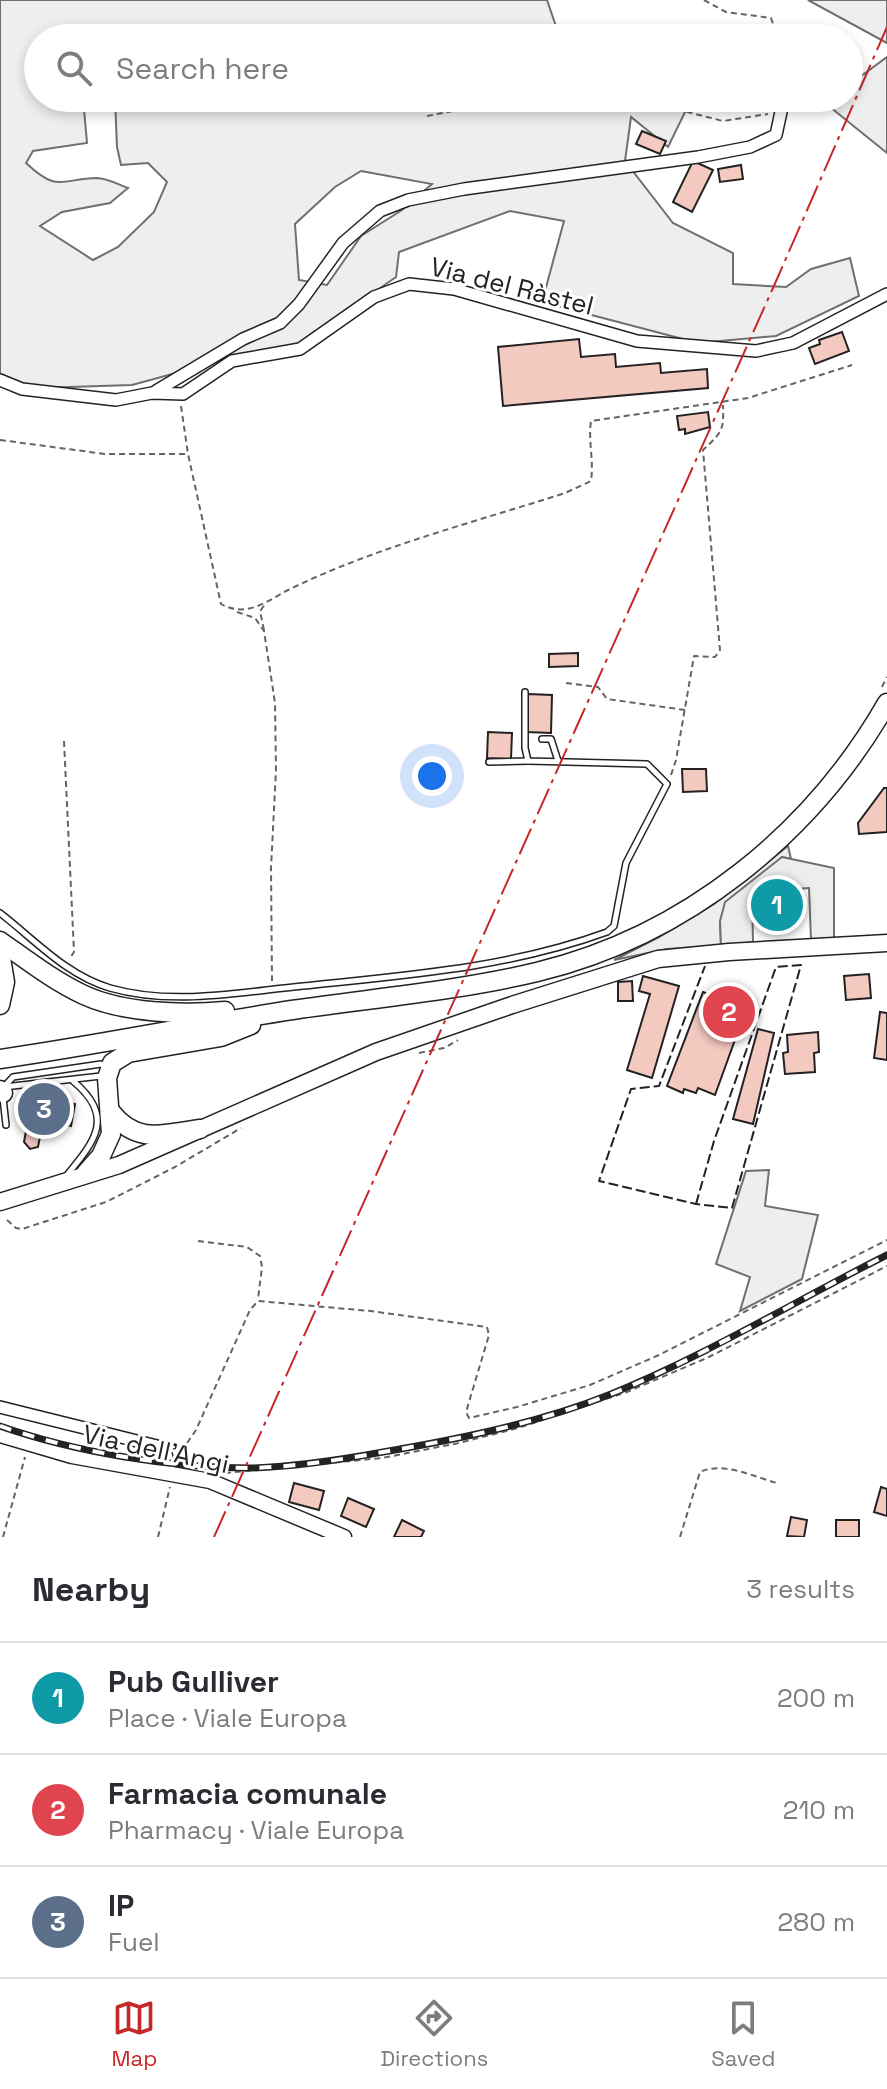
<!DOCTYPE html>
<html lang="en">
<head>
<meta charset="utf-8">
<style>
	:root { --surface:#fff; --page:#f7f7f7; --text:#2b2b33; --muted:#7c7c81; --line:#e1e1e2; --accent:#c62828 }
	body { margin:0; font-family:"Space Grotesk",sans-serif; background:var(--page); color:var(--text) }
	.you { position:absolute; left:432px; top:776px; width:28px; height:28px; margin:-20px; border:6px solid #fff; border-radius:50%; background:#1a73e8; box-shadow:0 0 0 12px #1a73e833 }
	.badge { display:grid; place-items:center; width:52px; height:52px; border-radius:50%; background:var(--accent); color:#fff; font-size:26px; font-weight:700 }
	.pin { position:absolute; translate:-50% -50%; border:4px solid #fff; box-shadow:0 2px 8px #0006 }
	.list { margin:0; padding:0; list-style:none }
	h2 { display:flex; justify-content:space-between; align-items:center; height:104px; margin:0; padding:0 32px; font-size:34px }
	h2 small { font-size:26px; font-weight:400; color:var(--muted) }
	.list li { display:grid; grid-template-columns:52px 1fr auto; gap:24px; align-items:center; box-sizing:border-box; height:112px; padding:0 32px; border-top:2px solid var(--line) }
	.list b { display:block; font-size:30px; white-space:nowrap }
	.list p { margin:0; font-size:26px; white-space:nowrap; color:var(--muted) }
	.list em { font-size:26px; font-style:normal; color:var(--muted) }
	.icon { flex:none; width:44px; height:44px; fill:none; stroke:currentColor; stroke-width:2; stroke-linecap:round; stroke-linejoin:round }
	.map { position:relative; flex:none; width:887px; height:1537px; overflow:hidden }
	.search { position:absolute; background:var(--surface); box-shadow:0 4px 12px #0003; left:24px; right:24px; top:24px; height:88px; display:flex; align-items:center; gap:20px; box-sizing:border-box; padding:0 28px; border-radius:44px; color:var(--muted); font-size:30px }
	.sheet { height:440px; background:var(--surface) }
	nav { display:flex; justify-content:space-around; align-items:center; box-sizing:border-box; height:112px; border-top:2px solid var(--line); background:var(--surface); font-size:22px; color:var(--muted) }
	nav a { display:grid; justify-items:center; gap:4px }
	nav .on { color:var(--accent) }
	.map>svg:first-child { display:block }
	.green { fill:#eee; stroke:#6f6f6f; stroke-width:2; fill-rule:evenodd }
	.parking { fill:#ededed; stroke:#6f6f6f; stroke-width:2 }
	.building { fill:#f3c9c0; stroke:#222; stroke-width:2 }
	.lines { fill:none; stroke-linecap:round; stroke-linejoin:round }
	.service-casing { stroke:#222; stroke-width:8 }
	.minor-casing { stroke:#222; stroke-width:14 }
	.tertiary-casing { stroke:#222; stroke-width:17 }
	.secondary-casing { stroke:#222; stroke-width:19 }
	.trunk-casing { stroke:#222; stroke-width:21 }
	.path { stroke:#646464; stroke-width:2; stroke-dasharray:6 4; stroke-linecap:butt }
	.service { stroke:#fff; stroke-width:5 }
	.minor { stroke:#fff; stroke-width:11 }
	.tertiary { stroke:#fff; stroke-width:14 }
	.secondary { stroke:#fff; stroke-width:16 }
	.trunk { stroke:#fff; stroke-width:18 }
	.rail-casing { stroke:#222; stroke-width:7 }
	.rail { stroke:#fff; stroke-width:4; stroke-dasharray:12; stroke-linecap:butt }
	.fence { stroke:#222; stroke-width:2; stroke-dasharray:10 4; stroke-linecap:butt }
	.power { stroke:#c62828; stroke-width:2; stroke-dasharray:28 6 4 6; stroke-linecap:butt }
	.labels { text-anchor:middle; dominant-baseline:central; stroke-width:6; stroke-linejoin:round; paint-order:stroke }
	.street-label { font-size:26px; fill:#222; stroke:#fff }
</style>
</head>
<body>
<div class="map">
<svg width="887" height="1537" viewBox="0 0 887 1537">
	<rect width="100%" height="100%" fill="#fff"/>
	<!-- green -->
	<g class="green">
		<path d="M0,0H547L560,38H38V98H83L87,143L33,151L26,163C58,193 60,179 97,178C107,178 119,185 128,188L110,203L62,212L40,226L93,260L118,247L154,212L167,182L148,163L121,165L117,147L115,98H689L688,106L668,147L631,117L625,161L673,223L733,253V284L786,287L811,269L850,258L859,296L776,336L698,343L542,302L564,221L510,211L399,252L396,277L293,349L242,355L132,385L38,388L0,376ZM361,171L432,184L402,210L361,236L327,285L299,280L295,224L335,187Z"/>
		<path d="M808,0H887V43Z"/>
		<path d="M887,57V153L825,103L831,98H849V85Z"/>
		<path d="M788,846L791,859L782,857L720,921L721,946L667,949L614,960L659,937L714,904Z"/>
		<path d="M769,1170L765,1206L818,1215L802,1279L740,1311L750,1277L716,1264L746,1171Z"/>
	</g>
	<!-- parking -->
	<path class="parking" d="M782,857L834,868V938L811,940L809,888L752,892L753,942L721,946L720,921L725,902Z"/>
	<!-- building -->
	<g class="building">
		<path d="M642,131L666,141L660,154L636,144Z"/>
		<path d="M693,161L713,170L692,212L673,202Z"/>
		<path d="M741,165L743,179L720,182L718,169Z"/>
		<path d="M842,332L849,351L815,364L809,348L820,344L819,340Z"/>
		<path d="M579,339L581,357L615,354L616,367L660,363L661,373L707,369L708,388L503,406L498,347Z"/>
		<path d="M708,412L710,427L685,434V429L679,430L677,416Z"/>
		<path d="M578,653V666L549,667V654Z"/>
		<path d="M528,694L552,695L551,733L527,732Z"/>
		<path d="M488,732L512,733L511,759L487,758Z"/>
		<path d="M682,769H706L707,791L683,792Z"/>
		<path d="M884,788H887V832L859,834L858,823Z"/>
		<path d="M799,894L801,918L762,921L761,912L756,913L755,897Z"/>
		<path d="M869,974L871,998L846,1000L844,976Z"/>
		<path d="M643,976L679,986L652,1078L627,1070L650,994L639,991Z"/>
		<path d="M632,981L633,1001H618V982Z"/>
		<path d="M703,992L728,1002L730,997L748,1004L715,1095L698,1088L696,1093L684,1089L683,1093L667,1086Z"/>
		<path d="M880,1012L887,1013V1060L874,1058Z"/>
		<path d="M758,1029L774,1033L753,1124L733,1119Z"/>
		<path d="M818,1032L819,1052L814,1053L815,1072L785,1074L783,1053L788,1052L787,1035Z"/>
		<path d="M42,1098L75,1104L71,1126L62,1124L61,1118L44,1116L38,1147L30,1149L24,1142L32,1099Z"/>
		<path d="M294,1483L324,1491L319,1510L289,1502Z"/>
		<path d="M881,1487L887,1489V1516L874,1512Z"/>
		<path d="M348,1498L374,1509L366,1527L341,1516Z"/>
		<path d="M791,1517L807,1520L804,1537L787,1536Z"/>
		<path d="M402,1520L424,1531L421,1537H394Z"/>
		<rect x="836" y="1520" width="23" height="17"/>
	</g>
	<g class="lines">
		<defs>
			<g id="service">
				<path d="M542,739H551L558,761"/>
				<path d="M489,762L528,761"/>
				<path d="M0,913C35,940 66,975 110,988C173,1006 239,992 303,986C407,975 508,968 607,932L614,926L626,863L667,784L647,764L528,761L525,748V692"/>
				<path d="M4,1087L101,1076"/>
				<path d="M3,1088L13,1077L101,1064L106,1067"/>
				<path d="M3,1098L6,1125"/>
				<path d="M67,1175C96,1140 115,1116 73,1081"/>
			</g>
			<g id="minor">
				<path d="M0,380L22,389L116,400L152,393L183,394L232,361L300,349L374,297L409,284L454,289L637,341L756,351L793,343L887,294"/>
				<path d="M156,391L243,339L280,323L299,304L343,243L380,211L408,200L464,189L698,157L750,147L776,135L784,98"/>
				<path d="M0,1407L157,1446L166,1453L170,1474"/>
			</g>
			<path id="tertiary" d="M0,1435L72,1456L210,1481L344,1537"/>
			<path id="secondary" d="M0,1202L119,1165L376,1052L512,1005L658,959L729,952L887,943"/>
			<g id="trunk">
				<path d="M0,941C27,960 54,981 84,995C123,1013 182,1015 225,1011"/>
				<path d="M0,952L5,982L0,1005"/>
				<path d="M0,1059C98,1045 195,1025 292,1010C374,998 457,991 537,972C686,936 812,834 887,703"/>
				<path d="M0,1090L3,1093"/>
				<path d="M111,1112C137,1145 164,1134 200,1129"/>
				<path d="M86,1173L101,1156L111,1134L107,1078L112,1063L128,1053L221,1037L251,1025"/>
			</g>
		</defs>
		<!-- service casing -->
		<use href="#service" class="service-casing"/>
		<!-- minor casing -->
		<use href="#minor" class="minor-casing"/>
		<!-- tertiary casing -->
		<use href="#tertiary" class="tertiary-casing"/>
		<!-- secondary casing -->
		<use href="#secondary" class="secondary-casing"/>
		<!-- trunk casing -->
		<use href="#trunk" class="trunk-casing"/>
		<!-- path -->
		<g class="path">
			<path d="M704,0L726,12L771,18L778,38"/>
			<path d="M650,98L656,104L723,121L768,114"/>
			<path d="M427,116L520,98"/>
			<path d="M181,406L188,454L221,604C246,618 266,602 288,590C376,547 472,523 565,493L591,481C594,460 588,441 591,421L748,398L852,365"/>
			<path d="M0,440L105,454H186"/>
			<path d="M237,612L255,618L264,631L275,703L276,770L271,868L272,981"/>
			<path d="M264,630L260,611L266,603"/>
			<path d="M566,683L598,687L607,699L685,710"/>
			<path d="M882,687L887,677"/>
			<path d="M64,741L74,952L70,958"/>
			<path d="M671,775L676,760L694,656L715,657L720,650L703,450C722,432 724,431 723,405"/>
			<path d="M419,1053L444,1048L458,1040"/>
			<path d="M7,1220L16,1228L22,1229L106,1202L175,1167L241,1128"/>
			<path d="M198,1241L247,1247L260,1256L262,1267L258,1299"/>
			<path d="M179,1448L185,1446L196,1430L250,1310L258,1301L370,1311L487,1327L489,1335L466,1412L469,1418L517,1407L590,1385L659,1355L887,1240"/>
			<path d="M225,1473L382,1458L459,1443L518,1428L627,1392L709,1357L887,1266"/>
			<path d="M3,1537L25,1457"/>
			<path d="M158,1537L170,1487"/>
			<path d="M680,1537L700,1472C723,1461 754,1477 777,1483"/>
		</g>
		<!-- service -->
		<use href="#service" class="service"/>
		<!-- minor -->
		<use href="#minor" class="minor"/>
		<!-- tertiary -->
		<use href="#tertiary" class="tertiary"/>
		<!-- secondary -->
		<use href="#secondary" class="secondary"/>
		<!-- trunk -->
		<use href="#trunk" class="trunk"/>
		<defs>
			<path id="rail" d="M0,1426C74,1452 172,1468 250,1468C294,1467 339,1460 383,1452C459,1439 539,1423 611,1394C707,1355 795,1301 887,1255"/>
		</defs>
		<!-- rail casing -->
		<use href="#rail" class="rail-casing"/>
		<!-- rail -->
		<use href="#rail" class="rail"/>
		<!-- fence -->
		<path class="fence" d="M696,1204L714,1141L776,967L801,965L732,1208L696,1204L599,1181L631,1089L659,1086L705,966"/>
		<!-- power -->
		<path class="power" d="M214,1537L777,279L887,27"/>
	</g>
	<g class="labels">
		<!-- street labels -->
		<g class="street-label">
			<text transform="translate(512 286) rotate(14)">Via del Ràstel</text>
			<text transform="translate(156 1449) rotate(12)">Via dell'Angi</text>
		</g>
	</g>
</svg>
<div class="you"></div>
<div class="pin badge" style="left:777px;top:905px;background:#0f9aa8">1</div>
<div class="pin badge" style="left:729px;top:1012px;background:#e0444e">2</div>
<div class="pin badge" style="left:44px;top:1109px;background:#5c6f8a">3</div>
<div class="search"><svg class="icon" aria-label="search" viewBox="0 0 24 24"><circle cx="10" cy="10" r="6"/><path d="M15 15l6 6"/></svg>Search here</div>
</div>
<section class="sheet">
<h2>Nearby<small>3 results</small></h2>
<ul class="list">
<li><span class="badge" style="background:#0f9aa8">1</span><div><b>Pub Gulliver</b><p>Place · Viale Europa</p></div><em>200 m</em></li>
<li><span class="badge" style="background:#e0444e">2</span><div><b>Farmacia comunale</b><p>Pharmacy · Viale Europa</p></div><em>210 m</em></li>
<li><span class="badge" style="background:#5c6f8a">3</span><div><b>IP</b><p>Fuel</p></div><em>280 m</em></li>
</ul>
</section>
<nav>
<a class="on"><svg class="icon" aria-label="map" viewBox="0 0 24 24"><path d="M3 6l6-2 6 2 6-2v14l-6 2-6-2-6 2zM9 4v14M15 6v14"/></svg>Map</a>
<a><svg class="icon" aria-label="directions" viewBox="0 0 24 24"><path d="M12 3l9 9-9 9-9-9zM9 14v-3h6M13 9l2 2-2 2"/></svg>Directions</a>
<a><svg class="icon" aria-label="saved" viewBox="0 0 24 24"><path d="M7 4h10v16l-5-4-5 4z"/></svg>Saved</a>
</nav>
</body>
</html>
